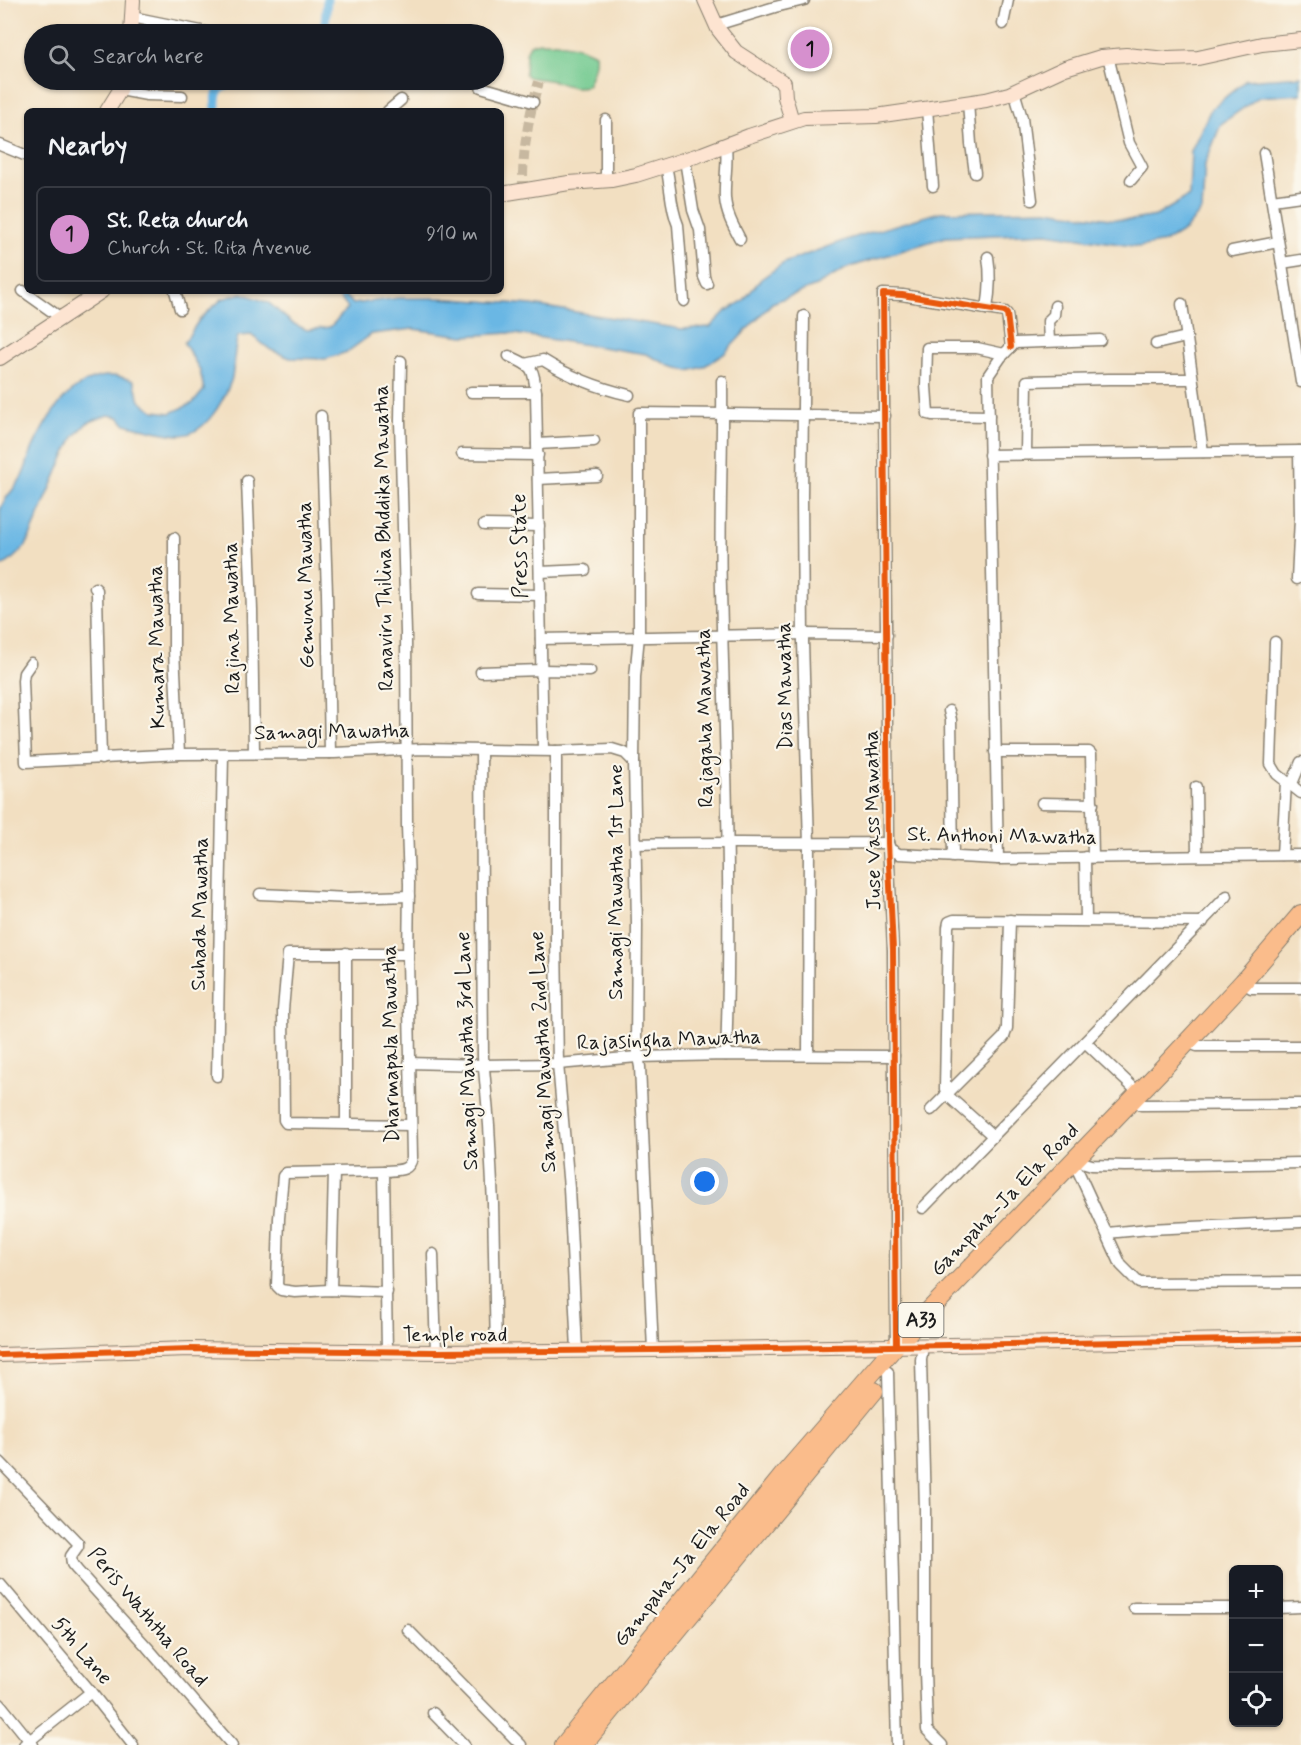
<!DOCTYPE html>
<html lang="en">
<head>
<meta charset="utf-8">
<style>
	:root { --surface:#171b24; --page:#20242c; --text:#f1f3f6; --muted:#9ea1a6; --line:#363941; --accent:#d690ce }
	body { margin:0; font-family:Mynerve,sans-serif; background:var(--page); color:var(--text) }
	.controls { position:absolute; right:18px; bottom:18px; display:grid; overflow:hidden; border-radius:9px; box-shadow:0 2px 4px #0004 }
	.controls button { width:54px; height:54px; display:grid; place-items:center; padding:0; border:0; border-bottom:2px solid var(--line); background:var(--surface); color:var(--text); font:30px sans-serif }
	.you { position:absolute; left:705px; top:1182px; width:21px; height:21px; margin:-15px; border:4px solid #fff; border-radius:50%; background:#1a73e8; box-shadow:0 0 0 9px #1a73e833 }
	.badge { display:grid; place-items:center; width:39px; height:39px; border-radius:50%; background:var(--accent); color:#111; font-size:20px; font-weight:700 }
	.pin { position:absolute; translate:-50% -50%; border:3px solid #fff; box-shadow:0 2px 6px #0006 }
	.list { margin:0; padding:0; list-style:none }
	h2 { display:flex; justify-content:space-between; align-items:center; height:78px; margin:0; padding:0 24px; font-size:26px }
	h2 small { font-size:20px; font-weight:400; color:var(--muted) }
	.list li { display:grid; grid-template-columns:39px 1fr auto; gap:18px; align-items:center; box-sizing:border-box; height:96px; margin:0 12px 12px; padding:0 12px; border:2px solid var(--line); border-radius:9px }
	.list b { display:block; font-size:22px; white-space:nowrap }
	.list p { margin:0; font-size:20px; white-space:nowrap; color:var(--muted) }
	.list em { font-size:20px; font-style:normal; color:var(--muted) }
	.icon { flex:none; width:33px; height:33px; fill:none; stroke:currentColor; stroke-width:2; stroke-linecap:round; stroke-linejoin:round }
	.map { position:relative; flex:none; width:1301px; height:1745px; overflow:hidden }
	.search { position:absolute; background:var(--surface); box-shadow:0 2px 4px #0004; left:24px; top:24px; width:480px; height:66px; display:flex; align-items:center; gap:15px; box-sizing:border-box; padding:0 21px; border-radius:33px; color:var(--muted); font-size:22px }
	.panel { position:absolute; background:var(--surface); box-shadow:0 2px 4px #0004; left:24px; top:108px; width:480px; height:186px; border-radius:9px }
	.map>svg:first-child { display:block }
	.green { fill:#71c98f; stroke:#467256; stroke-width:1.5 }
	.water { fill:#6ab7e4; stroke:#436a80; stroke-width:1.5 }
	.lines { fill:none; stroke-linecap:round; stroke-linejoin:round }
	.canal { stroke:#6ab7e4; stroke-width:9 }
	.street-tunnel { stroke:#c7b8a0; stroke-width:10; stroke-dasharray:10 5; stroke-linecap:butt }
	.street-casing { stroke:#877e6e; stroke-width:13 }
	.secondary-casing { stroke:#877e6e; stroke-width:16 }
	.highway-casing { stroke:#877e6e; stroke-width:20 }
	.street { stroke:#fff; stroke-width:10 }
	.secondary { stroke:#fde4d1; stroke-width:14 }
	.highway { stroke:#fabc8b; stroke-width:18 }
	.cycleway-casing { stroke:#fbf7ec; stroke-width:10 }
	.cycleway { stroke:#e8590c; stroke-width:6 }
	.labels { text-anchor:middle; dominant-baseline:central; stroke-width:4.5; stroke-linejoin:round; paint-order:stroke }
	.shield { fill:#fbf7ec; stroke:#5f5e5a; stroke-width:1.5 }
	.shield-label { font-size:20px; font-weight:bold; fill:#1c1c1c }
	.street-label { font-size:21px; fill:#1c1c1c; stroke:#fbf7ec }
</style>
</head>
<body>
<div class="map">
<svg width="1301" height="1745" viewBox="0 0 1301 1745">
	<rect width="100%" height="100%" fill="#fbf7ec"/>
	<filter id="ink" filterUnits="userSpaceOnUse"><feTurbulence type="fractalNoise" baseFrequency=".0167" numOctaves="2"/><feDisplacementMap in="SourceGraphic" scale="12" xChannelSelector="R" yChannelSelector="G"/><feConvolveMatrix kernelMatrix="1 2 1 2 8 2 1 2 1" color-interpolation-filters="sRGB"/></filter>
	<filter id="wash" filterUnits="userSpaceOnUse"><feTurbulence type="fractalNoise" baseFrequency=".008" numOctaves="4" result="noise"/><feDisplacementMap in="SourceGraphic" scale="24" xChannelSelector="R" yChannelSelector="G"/><feGaussianBlur stdDeviation="1.35" result="paint"/><feColorMatrix in="noise" values="0 0 0 0 0 0 0 0 0 0 0 0 0 0 0 0 0 1.4 0 .05"/><feComposite in="paint" operator="in"/></filter>
	<g filter="url(#wash)">
		<rect width="100%" height="100%" fill="#f2dfc1"/>
		<!-- green -->
		<path class="green" d="M540,42C558,42 579,45 595,54C597,64 591,77 587,86C572,89 567,85 553,81C545,79 536,79 528,77L525,74L526,53L530,44Z"/>
		<!-- water -->
		<path class="water" d="M1301,76V94L1259,97L1221,124L1205,164L1202,210L1185,230L1165,242L1139,247L1047,233L945,237L847,268L816,286L772,303L724,354L703,367L689,371L671,366L646,354L509,333L464,336L413,329L372,334L347,352L326,359L290,358L271,350L251,335L238,336C233,350 235,369 231,381C223,402 205,435 180,435C163,434 141,428 125,424L119,417L108,415L87,423L74,437L61,464L26,546L9,562L0,567C0,550 0,528 0,511C3,497 16,489 22,476C26,469 27,462 30,454C48,413 80,359 134,381L140,401L154,411L171,413L193,403L204,390L200,370L184,343L199,320L222,299L242,293L269,303L292,323L307,330L330,327L348,308L334,291C340,291 350,299 353,304L398,298H440L532,305L682,329L710,327L726,311L743,301L761,279L784,263L848,239L940,212L1047,210L1110,219L1132,220L1156,216L1189,196L1191,151L1211,109L1246,80Z"/>
		<g class="lines">
			<!-- canal -->
			<g class="canal">
				<path d="M324,34L327,0"/>
				<path d="M300,80H316"/>
				<path d="M216,111C216,106 215,97 218,92C224,79 279,80 293,80"/>
			</g>
		</g>
	</g>
	<g filter="url(#ink)">
		<g class="lines">
			<!-- street-tunnel -->
			<path class="street-tunnel" d="M523,191C522,154 528,117 539,82"/>
			<defs>
				<g id="street">
					<path d="M132,17L216,34"/>
					<path d="M1003,24L1008,0"/>
					<path d="M716,25L775,7L804,0"/>
					<path d="M1108,56L1129,143L1142,167L1131,180"/>
					<path d="M481,87L533,102"/>
					<path d="M120,90L147,95L182,96"/>
					<path d="M1014,91L1022,118L1032,200"/>
					<path d="M968,102L971,144L975,173"/>
					<path d="M927,109L933,186"/>
					<path d="M388,111L401,100"/>
					<path d="M606,120V181"/>
					<path d="M0,145L27,156"/>
					<path d="M726,146C728,164 724,181 725,198C726,213 733,226 740,239"/>
					<path d="M1264,153L1301,382"/>
					<path d="M685,160L693,210L700,230L704,277L707,284"/>
					<path d="M666,166C671,186 670,207 678,225L684,301"/>
					<path d="M1272,200L1301,196"/>
					<path d="M1232,251L1278,242"/>
					<path d="M1282,263L1301,260"/>
					<path d="M23,291L61,318"/>
					<path d="M175,291L180,309"/>
					<path d="M1182,304L1203,452"/>
					<path d="M987,309C990,291 991,275 988,257"/>
					<path d="M804,316L802,495L803,642L809,844L808,1055"/>
					<path d="M1049,341L1048,321L1054,315L1055,306"/>
					<path d="M1156,344L1186,337"/>
					<path d="M509,356C533,367 533,366 536,392L543,750"/>
					<path d="M525,364L543,360C570,377 599,388 629,395"/>
					<path d="M722,381C723,451 719,521 721,590C725,745 732,900 726,1055"/>
					<path d="M471,392H536"/>
					<path d="M321,416L327,593L330,753"/>
					<path d="M989,416L932,415L928,414L926,386L927,348H977L1004,354"/>
					<path d="M537,444L594,441"/>
					<path d="M462,454L538,455"/>
					<path d="M1026,454L1027,381L1109,379H1191"/>
					<path d="M989,455L1301,451"/>
					<path d="M538,479L597,476"/>
					<path d="M247,481L252,610L254,753"/>
					<path d="M484,525L539,526"/>
					<path d="M174,538V650L179,754"/>
					<path d="M540,572L585,570"/>
					<path d="M1297,579L1300,518L1299,451"/>
					<path d="M95,588L97,590V594L101,759"/>
					<path d="M478,594L540,595"/>
					<path d="M541,639L804,634L887,635"/>
					<path d="M1275,642L1271,764L1277,774L1301,793"/>
					<path d="M31,663L24,673L23,680L26,762L181,754L334,753L423,749L556,751L612,749L625,753L634,762"/>
					<path d="M481,672L542,670L590,671"/>
					<path d="M949,711L951,720L953,857"/>
					<path d="M481,750L483,1057L489,1125L493,1204L496,1351"/>
					<path d="M556,751V939L558,1064L569,1188L577,1350"/>
					<path d="M995,752H1089L1091,754L1093,857"/>
					<path d="M1291,786L1301,762"/>
					<path d="M1196,787L1197,855"/>
					<path d="M1042,803L1093,804"/>
					<path d="M888,843L890,849L899,854L998,859L1301,855"/>
					<path d="M636,844C720,842 804,844 888,843"/>
					<path d="M1282,855L1286,782"/>
					<path d="M1085,857L1086,920"/>
					<path d="M998,859L988,376L1001,357L1015,343L1100,340"/>
					<path d="M260,894L349,898L409,896"/>
					<path d="M408,954H288L283,1010L284,1120L286,1123L410,1125"/>
					<path d="M1251,988H1301"/>
					<path d="M1085,1042L1139,1093"/>
					<path d="M1187,1042L1197,1046H1301"/>
					<path d="M409,1063L483,1065L558,1064L637,1057L726,1055L894,1056"/>
					<path d="M217,1076L223,754"/>
					<path d="M1141,1105L1301,1104"/>
					<path d="M931,1110L1004,1037L1007,1028L1010,920"/>
					<path d="M346,1123V953"/>
					<path d="M993,1136L947,1095L945,1089L948,927L949,922L954,920L1203,922"/>
					<path d="M1077,1158L1085,1163L1092,1165L1125,1166L1301,1163"/>
					<path d="M1072,1164L1078,1171L1121,1265L1139,1283L1301,1282"/>
					<path d="M384,1171L286,1173L283,1176L279,1218L277,1286L281,1290L295,1292L329,1290L387,1292"/>
					<path d="M923,1208L1227,896"/>
					<path d="M1107,1233L1149,1229L1301,1222"/>
					<path d="M433,1254L436,1352"/>
					<path d="M331,1290L334,1172"/>
					<path d="M896,1344L893,950L888,843L883,294L902,295L1005,312L1007,314L1011,347"/>
					<path d="M923,1345L921,1360L925,1509V1671L927,1730L942,1745"/>
					<path d="M653,1350L640,1067L636,1046L637,925L634,762L635,677L639,636V413L885,416"/>
					<path d="M387,1351L384,1171C397,1170 410,1172 412,1157L408,958L409,884L407,826L406,633L400,421L401,361"/>
					<path d="M888,1372L897,1745"/>
					<path d="M0,1462L78,1543V1546L71,1556L72,1564L77,1570L147,1647L232,1745"/>
					<path d="M0,1584L91,1692L133,1745"/>
					<path d="M1134,1608H1234"/>
					<path d="M1278,1608L1301,1607"/>
					<path d="M408,1630L521,1745"/>
					<path d="M0,1704L33,1745"/>
					<path d="M433,1713L464,1745"/>
					<path d="M24,1745L91,1692"/>
				</g>
				<g id="secondary">
					<path d="M705,0L718,29L736,52L784,83L785,97L792,121"/>
					<path d="M131,34L133,0"/>
					<path d="M107,111L120,90L123,80"/>
					<path d="M501,194L569,183L612,180L636,175L702,154L749,136L804,118L876,116L986,100L1009,94L1065,68L1101,57L1126,55L1167,59L1198,58L1262,44L1301,40"/>
					<path d="M0,358L102,291"/>
					<path d="M0,1355L190,1349L436,1352L653,1350L1301,1339"/>
				</g>
				<g id="highway">
					<path d="M564,1745L785,1473L896,1345L1162,1069L1243,982L1301,914"/>
					<path d="M583,1745L874,1391"/>
				</g>
			</defs>
			<!-- street casing -->
			<use href="#street" class="street-casing"/>
			<!-- secondary casing -->
			<use href="#secondary" class="secondary-casing"/>
			<!-- highway casing -->
			<use href="#highway" class="highway-casing"/>
			<!-- street -->
			<use href="#street" class="street"/>
			<!-- secondary -->
			<use href="#secondary" class="secondary"/>
			<!-- highway -->
			<use href="#highway" class="highway"/>
			<defs>
				<g id="cycleway">
					<path d="M896,1345L893,950L888,843L883,294L902,295L1005,312L1007,314L1011,347"/>
					<path d="M0,1355L190,1349L436,1352L653,1350L1301,1339"/>
				</g>
			</defs>
			<!-- cycleway casing -->
			<use href="#cycleway" class="cycleway-casing"/>
			<!-- cycleway -->
			<use href="#cycleway" class="cycleway"/>
		</g>
	</g>
	<g class="labels">
		<!-- shield labels -->
		<rect class="shield" x="898.5" y="1303" width="45" height="34" rx="4.5"/>
		<g class="shield-label">
			<text x="921" y="1320">A33</text>
		</g>
		<!-- street labels -->
		<g class="street-label">
			<text transform="translate(384 538) rotate(-91)">Ranaviru Thilina Bhddika Mawatha</text>
			<text transform="translate(520 546) rotate(-91)">Press State</text>
			<text transform="translate(306 585) rotate(-91)">Gemunu Mawatha</text>
			<text transform="translate(232 618) rotate(-91)">Rajina Mawatha</text>
			<text transform="translate(157 647) rotate(-91)">Kumara Mawatha</text>
			<text transform="translate(785 686) rotate(-91)">Dias Mawatha</text>
			<text transform="translate(705 718) rotate(-91)">Rajagaha Mawatha</text>
			<text transform="translate(332 732) rotate(-1)">Samagi Mawatha</text>
			<text transform="translate(873 820) rotate(-91)">Juse Vass Mawatha</text>
			<text transform="translate(1002 836) rotate(1)">St. Anthoni Mawatha</text>
			<text transform="translate(616 882) rotate(-90)">Samagi Mawatha 1st Lane</text>
			<text transform="translate(200 914) rotate(-89)">Suhada Mawatha</text>
			<text transform="translate(669 1040) rotate(-2)">Rajasingha Mawatha</text>
			<text transform="translate(391 1044) rotate(-91)">Dharmapala Mawatha</text>
			<text transform="translate(467 1051) rotate(-92)">Samagi Mawatha 3rd Lane</text>
			<text transform="translate(543 1052) rotate(-93)">Samagi Mawatha 2nd Lane</text>
			<text transform="translate(1005 1200) rotate(-46)">Gampaha-Ja Ela Road</text>
			<text x="455" y="1335">Temple road</text>
			<text transform="translate(682 1565) rotate(-51)">Gampaha-Ja Ela Road</text>
			<text transform="translate(148 1617) rotate(50)">Peris Waththa Road</text>
			<text transform="translate(82 1651) rotate(50)">5th Lane</text>
		</g>
	</g>
</svg>
<div class="controls">
<button>+</button>
<button>−</button>
<button><svg class="icon" aria-label="locate" viewBox="0 0 24 24"><circle cx="12" cy="12" r="6"/><path d="M12 2v4M12 18v4M2 12h4M18 12h4"/></svg></button>
</div>
<div class="you"></div>
<div class="pin badge" style="left:810px;top:49px">1</div>
<div class="search"><svg class="icon" aria-label="search" viewBox="0 0 24 24"><circle cx="10" cy="10" r="6"/><path d="M15 15l6 6"/></svg>Search here</div>
<section class="panel">
<h2>Nearby<small></small></h2>
<ul class="list">
<li><span class="badge">1</span><div><b>St. Reta church</b><p>Church · St. Rita Avenue</p></div><em>910 m</em></li>
</ul>
</section>
</div>
</body>
</html>
